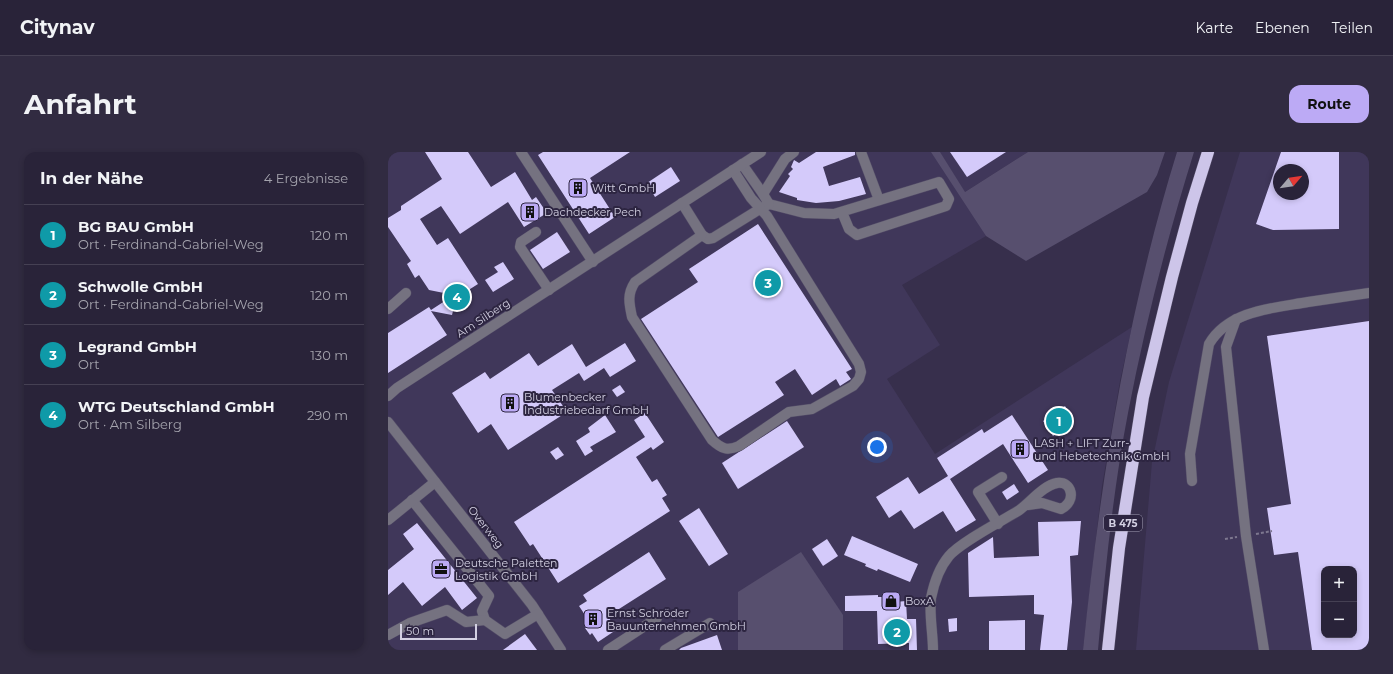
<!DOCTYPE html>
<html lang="de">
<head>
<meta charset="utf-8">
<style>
	:root { --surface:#292339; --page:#312b41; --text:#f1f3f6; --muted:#a5a4ae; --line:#454053; --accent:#bcaaf5 }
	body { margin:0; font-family:Montserrat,sans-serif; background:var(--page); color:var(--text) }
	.controls { position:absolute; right:12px; bottom:12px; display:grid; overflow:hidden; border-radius:8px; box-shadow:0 2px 6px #0003 }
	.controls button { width:36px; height:36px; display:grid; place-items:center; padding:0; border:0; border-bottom:1px solid var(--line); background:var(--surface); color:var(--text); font:20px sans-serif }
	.compass { position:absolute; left:885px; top:12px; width:36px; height:36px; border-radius:50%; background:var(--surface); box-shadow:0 2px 6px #0003; rotate:61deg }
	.scale { position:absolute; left:12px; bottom:10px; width:77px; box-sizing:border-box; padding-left:4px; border:2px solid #d3d0e2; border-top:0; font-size:11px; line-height:14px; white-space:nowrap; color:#d3d0e2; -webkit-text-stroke:3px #2d2541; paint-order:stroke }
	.you { position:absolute; left:489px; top:295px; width:14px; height:14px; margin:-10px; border:3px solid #fff; border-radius:50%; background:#1a73e8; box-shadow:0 0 0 6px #1a73e833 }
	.badge { display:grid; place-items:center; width:26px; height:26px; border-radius:50%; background:var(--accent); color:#fff; font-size:13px; font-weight:700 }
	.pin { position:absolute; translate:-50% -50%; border:2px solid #fff; box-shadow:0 1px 4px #0006 }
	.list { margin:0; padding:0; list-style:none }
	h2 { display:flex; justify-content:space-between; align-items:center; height:52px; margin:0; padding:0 16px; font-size:17px }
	h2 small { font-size:13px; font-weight:400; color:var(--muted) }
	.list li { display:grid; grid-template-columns:26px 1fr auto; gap:12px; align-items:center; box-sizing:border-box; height:60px; padding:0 16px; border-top:1px solid var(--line) }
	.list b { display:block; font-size:15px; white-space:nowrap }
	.list p { margin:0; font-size:13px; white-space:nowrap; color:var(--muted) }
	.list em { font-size:13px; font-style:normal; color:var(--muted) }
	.map { position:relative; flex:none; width:981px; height:498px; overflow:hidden; border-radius:12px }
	header { display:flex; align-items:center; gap:24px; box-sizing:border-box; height:56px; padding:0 20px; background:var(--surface); border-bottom:1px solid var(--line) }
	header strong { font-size:19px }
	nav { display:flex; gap:22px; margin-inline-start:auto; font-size:14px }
	.intro { display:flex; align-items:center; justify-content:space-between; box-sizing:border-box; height:96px; padding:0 24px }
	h1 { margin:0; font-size:28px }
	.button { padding:10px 18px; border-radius:12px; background:var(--accent); color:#111; font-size:14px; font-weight:700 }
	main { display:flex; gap:24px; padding:0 24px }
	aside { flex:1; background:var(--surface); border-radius:12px; box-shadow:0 2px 6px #0003 }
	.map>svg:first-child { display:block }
	.built { fill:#40375a; fill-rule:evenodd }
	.green { fill:#574f6e }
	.building { fill:#d4cafa; fill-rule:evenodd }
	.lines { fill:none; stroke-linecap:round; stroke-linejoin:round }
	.minor-casing { stroke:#534c67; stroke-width:11 }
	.highway-casing { stroke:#534c67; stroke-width:13 }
	.path { stroke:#7d778f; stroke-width:2; stroke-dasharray:3 2; stroke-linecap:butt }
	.minor { stroke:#757280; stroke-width:10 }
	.highway { stroke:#cdc5e9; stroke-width:12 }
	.labels { text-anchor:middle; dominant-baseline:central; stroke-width:4; stroke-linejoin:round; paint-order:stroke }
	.shield { fill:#2d2541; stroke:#a19db2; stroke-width:1 }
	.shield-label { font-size:10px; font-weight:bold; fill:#d3d0e2 }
	.poi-label { font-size:11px; fill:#d3d0e2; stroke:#2d2541; text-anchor:start }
	.street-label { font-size:11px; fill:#d3d0e2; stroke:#2d2541 }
</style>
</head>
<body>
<header>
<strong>Citynav</strong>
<nav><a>Karte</a><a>Ebenen</a><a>Teilen</a></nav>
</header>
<div class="intro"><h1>Anfahrt</h1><a class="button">Route</a></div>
<main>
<aside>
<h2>In der Nähe<small>4 Ergebnisse</small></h2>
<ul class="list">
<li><span class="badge" style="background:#0f9aa8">1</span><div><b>BG BAU GmbH</b><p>Ort · Ferdinand-Gabriel-Weg</p></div><em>120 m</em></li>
<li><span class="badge" style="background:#0f9aa8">2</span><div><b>Schwolle GmbH</b><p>Ort · Ferdinand-Gabriel-Weg</p></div><em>120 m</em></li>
<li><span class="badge" style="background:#0f9aa8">3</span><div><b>Legrand GmbH</b><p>Ort</p></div><em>130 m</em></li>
<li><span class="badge" style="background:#0f9aa8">4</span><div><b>WTG Deutschland GmbH</b><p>Ort · Am Silberg</p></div><em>290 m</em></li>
</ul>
</aside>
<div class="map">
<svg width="981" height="498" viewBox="0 0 981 498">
	<rect width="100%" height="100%" fill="#372f4c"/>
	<!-- built -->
	<g class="built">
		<path d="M0,0H640L577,40L598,84L514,133L552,193L499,227L547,302L744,175L732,229L714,334L695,498H0Z"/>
		<path d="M852,0H981V498H748L764,310L781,230ZM891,18H915V42H891ZM936,417H966V483H936Z"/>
	</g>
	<!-- green -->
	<g class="green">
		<path d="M543,0H552L577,40L640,0H777L769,23L759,40L638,109L598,84Z"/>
		<path d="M789,0H806C779,86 757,173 740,261C725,339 717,419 710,498H695C712,330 739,162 789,0Z"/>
		<path d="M413,400L455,463V498H350V440Z"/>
	</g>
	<!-- building -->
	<g class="building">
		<path d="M37,0H80L103,35L127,20L144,48L148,45L159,61L136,75L120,50L72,82L53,54L32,67L49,93L60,86L90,132L79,139L77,148L66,155L64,163L43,159L59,183L0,221V181L41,155L43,158L66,143L41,138L31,123L27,126L19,112L23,109L0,75V66L13,58V54L54,27Z"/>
		<path d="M155,0H242L202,26L227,65L201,82L150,3Z"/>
		<path d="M428,0H467V3L435,15L441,34L472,25L478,42L451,49L428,51L409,48V46L391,40L402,24L400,22L405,17L403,15L406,8L411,11Z"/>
		<path d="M562,0H618L579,25Z"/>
		<path d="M893,0H951V77L885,78L868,72ZM891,18H915V42H891Z"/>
		<path d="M283,15L292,29L267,45L259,31Z"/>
		<path d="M370,72L464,217L458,220L463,227L452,234L448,227L424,243L407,217L387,230L396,243L330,285L253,167L310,130L301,117Z"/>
		<path d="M169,80L182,100L155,117L142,98Z"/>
		<path d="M115,110L126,127L105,140L97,128L110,120L106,115Z"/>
		<path d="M981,169V498H924L910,400L886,403L883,383L879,356L903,352L879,184ZM936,417H966V483H936Z"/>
		<path d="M237,191L248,209L222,225L216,216L196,229L191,221L164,238L179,260L120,298L103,272L90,281L64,241L97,220L102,227L141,201L150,214L184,192L198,215Z"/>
		<path d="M232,233L237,240L229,245L224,238Z"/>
		<path d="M677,254L686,270L665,284L655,269Z"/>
		<path d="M257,261L276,290L265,298L263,295L248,305L264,330L269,327L279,343L274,346L282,359L170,431L145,392L142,394L126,370L257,285L246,268Z"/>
		<path d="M217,263L228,280L202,295L205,299L197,304L188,289L202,280L200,276Z"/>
		<path d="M624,263L660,318L640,331L615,292L562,327L588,368L568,380L555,359L526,377L513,358L501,366L488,345L520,325L531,342L560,324L549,306L594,277L596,281Z"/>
		<path d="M399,269L416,295L350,337L334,311Z"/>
		<path d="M170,295L176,303L168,308L162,300Z"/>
		<path d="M626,332L631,340L619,348L614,340Z"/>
		<path d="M311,356L340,402L321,414L291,369Z"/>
		<path d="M693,369L690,403L682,404L684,450L679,498H652L656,463L646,462V443L581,445L580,401L605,385L606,406L651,404L650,370Z"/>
		<path d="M29,371L89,446L74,458L57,435L34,454L15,430L0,443V418L26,397L15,382Z"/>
		<path d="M464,384L530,412L522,430L490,417L489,419L477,414L478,412L456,403Z"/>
		<path d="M439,387L450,404L435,414L424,397Z"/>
		<path d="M261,400L278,427L220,464L228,478L210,490L204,481L202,483L197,476L203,472L191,454L199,449L195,443Z"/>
		<path d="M490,443V445H507V450L518,449L519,467H528L529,498H521V491L490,492L489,459H457V444Z"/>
		<path d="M569,466V479L561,480L560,467Z"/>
		<path d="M637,468V498H601V469Z"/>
		<path d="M137,482L149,498H115Z"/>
		<path d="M329,483L334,498H291L293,496Z"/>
	</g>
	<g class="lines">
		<defs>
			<g id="minor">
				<path d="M133,0L205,110"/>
				<path d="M473,0L491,48"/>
				<path d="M354,12L375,42"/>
				<path d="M345,18L363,46L379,64L471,212L473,220L471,227L465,234L424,257L401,260L351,294C339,299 334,297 324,288L244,165C241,151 239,142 247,130L314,83L320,87L325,86L367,60L381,52L416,61L446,62L551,30L561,47L558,54L469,83L461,77L454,60"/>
				<path d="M294,51L314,83"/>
				<path d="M381,52L375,42L397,7L406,0"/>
				<path d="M148,80L133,90L132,95L161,138"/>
				<path d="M0,157L18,141"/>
				<path d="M848,167L838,195L858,384L876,498"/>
				<path d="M0,244L9,236L373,0"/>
				<path d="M0,270L144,453L173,498"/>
				<path d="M804,329L802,302L821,192C841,158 886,156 920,150C940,147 961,144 981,141"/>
				<path d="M24,348L101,444L94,459L97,468"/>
				<path d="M0,368L47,330"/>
				<path d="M610,372L590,340L614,325"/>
				<path d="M0,483L22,471L59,458L78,470L97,468L117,482L150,462"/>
				<path d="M220,498L269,466"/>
				<path d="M277,498L322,471"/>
				<path d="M545,498C545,482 541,462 543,446C546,431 551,416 561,404C573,390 612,370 630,359C642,351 654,334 669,331C684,329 689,349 673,357L654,351L640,353"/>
			</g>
			<path id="highway" d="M720,498L731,396L755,245L784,125L804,51L820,0"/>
		</defs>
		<!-- minor casing -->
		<use href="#minor" class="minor-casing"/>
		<!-- highway casing -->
		<use href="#highway" class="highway-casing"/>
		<!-- path -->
		<g class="path">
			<path d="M868,382L884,379"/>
			<path d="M837,387L849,385"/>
		</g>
		<!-- minor -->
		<use href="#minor" class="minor"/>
		<!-- highway -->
		<use href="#highway" class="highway"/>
	</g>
	<!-- icons -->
	<defs>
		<symbol id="building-square" viewBox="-11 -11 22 22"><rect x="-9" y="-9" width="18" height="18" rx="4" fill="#bcaaf5" stroke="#2d2541"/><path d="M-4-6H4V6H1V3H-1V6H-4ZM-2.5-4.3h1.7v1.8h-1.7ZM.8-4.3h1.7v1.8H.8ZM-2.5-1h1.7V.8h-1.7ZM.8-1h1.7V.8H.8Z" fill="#111"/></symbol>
		<symbol id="office-square" viewBox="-11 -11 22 22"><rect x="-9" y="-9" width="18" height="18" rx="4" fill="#bcaaf5" stroke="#2d2541"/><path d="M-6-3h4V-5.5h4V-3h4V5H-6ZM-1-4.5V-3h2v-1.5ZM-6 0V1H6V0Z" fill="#111"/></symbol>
		<symbol id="shop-square" viewBox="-11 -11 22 22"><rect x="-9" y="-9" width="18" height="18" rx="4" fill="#bcaaf5" stroke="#2d2541"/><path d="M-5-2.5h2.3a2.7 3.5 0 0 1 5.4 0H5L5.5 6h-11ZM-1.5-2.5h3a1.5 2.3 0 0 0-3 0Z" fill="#111"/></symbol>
	</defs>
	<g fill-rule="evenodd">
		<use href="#building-square" x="179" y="25" width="22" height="22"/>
		<use href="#building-square" x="131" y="49" width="22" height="22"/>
		<use href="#building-square" x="111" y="240" width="22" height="22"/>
		<use href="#building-square" x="621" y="286" width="22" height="22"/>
		<use href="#office-square" x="42" y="406" width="22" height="22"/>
		<use href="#shop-square" x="492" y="438" width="22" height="22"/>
		<use href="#building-square" x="194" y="456" width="22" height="22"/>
	</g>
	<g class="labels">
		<!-- shield labels -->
		<rect class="shield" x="716" y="363" width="38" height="16" rx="3"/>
		<g class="shield-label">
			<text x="735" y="371">B 475</text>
		</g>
		<!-- poi labels -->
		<g class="poi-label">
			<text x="204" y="36">Witt GmbH</text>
			<text x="156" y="60">Dachdecker Pech</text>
			<text x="136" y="245">Blumenbecker<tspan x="136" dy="13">Industriebedarf GmbH</tspan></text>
			<text x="646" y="291">LASH + LIFT Zurr-<tspan x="646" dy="13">und Hebetechnik GmbH</tspan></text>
			<text x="67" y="411">Deutsche Paletten<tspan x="67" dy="13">Logistik GmbH</tspan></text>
			<text x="517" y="449">BoxA</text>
			<text x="219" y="461">Ernst Schröder<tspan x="219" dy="13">Bauunternehmen GmbH</tspan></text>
		</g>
		<!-- street labels -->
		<g class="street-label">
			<text transform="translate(95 166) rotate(-33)">Am Silberg</text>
			<text transform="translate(98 375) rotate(52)">Overweg</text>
		</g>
	</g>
</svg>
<div class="controls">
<button>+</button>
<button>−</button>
</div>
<svg class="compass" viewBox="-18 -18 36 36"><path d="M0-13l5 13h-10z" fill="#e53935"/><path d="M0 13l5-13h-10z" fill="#a5a4ae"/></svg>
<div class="scale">50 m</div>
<div class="you"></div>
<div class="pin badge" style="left:671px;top:269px;background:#0f9aa8">1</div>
<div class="pin badge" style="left:509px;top:480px;background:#0f9aa8">2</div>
<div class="pin badge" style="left:380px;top:131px;background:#0f9aa8">3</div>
<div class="pin badge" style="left:69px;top:145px;background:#0f9aa8">4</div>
</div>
</main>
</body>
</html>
